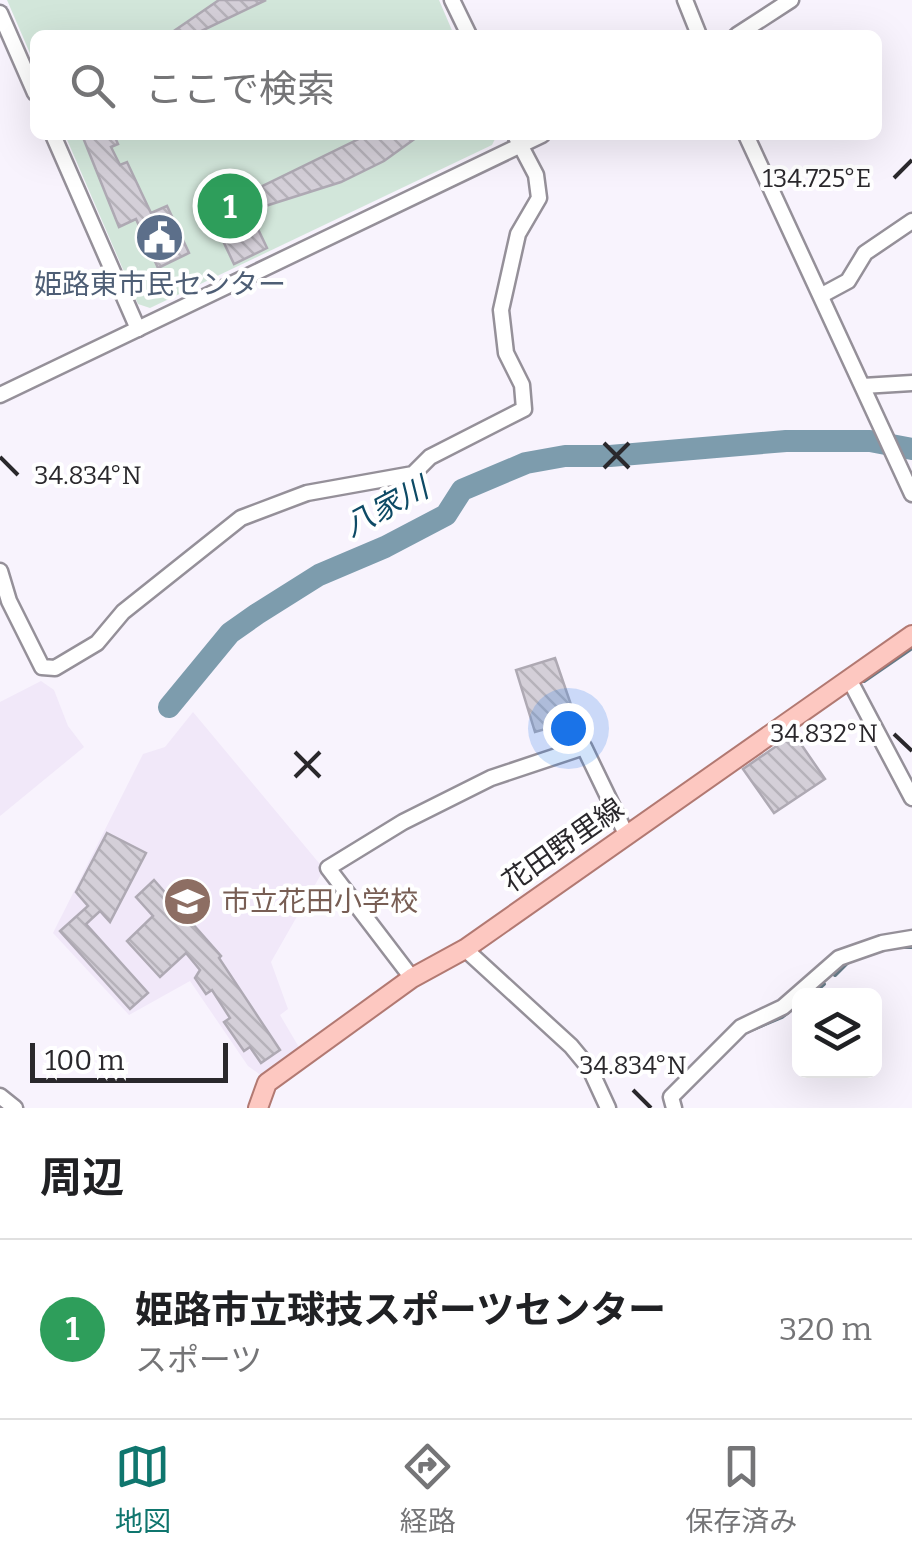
<!DOCTYPE html>
<html lang="ja">
<head>
<meta charset="utf-8">
<style>
	:root { --surface:#fff; --page:#f6f6f6; --text:#202124; --muted:#757577; --line:#e0e0e0; --accent:#0f766e }
	body { margin:0; font-family:Bitter,"Noto Sans JP",serif; background:var(--page); color:var(--text) }
	.controls { position:absolute; right:30px; bottom:30px; display:grid; overflow:hidden; border-radius:15px; box-shadow:0 10px 40px #0002 }
	.controls button { width:90px; height:90px; display:grid; place-items:center; padding:0; border:0; border-bottom:2px solid var(--line); background:var(--surface); color:var(--text); font:50px sans-serif }
	.scale { position:absolute; left:30px; bottom:25px; width:198px; box-sizing:border-box; padding-left:10px; border:5px solid #2a282c; border-top:0; font-size:28px; line-height:35px; white-space:nowrap; color:#2a282c; -webkit-text-stroke:8px #fff; paint-order:stroke }
	.you { position:absolute; left:568px; top:728px; width:35px; height:35px; margin:-25px; border:8px solid #fff; border-radius:50%; background:#1a73e8; box-shadow:0 0 0 15px #1a73e833 }
	.badge { display:grid; place-items:center; width:65px; height:65px; border-radius:50%; background:var(--accent); color:#fff; font-size:32px; font-weight:700 }
	.pin { position:absolute; translate:-50% -50%; border:5px solid #fff; box-shadow:0 2px 10px #0006 }
	.list { margin:0; padding:0; list-style:none }
	h2 { display:flex; justify-content:space-between; align-items:center; height:130px; margin:0; padding:0 40px; font-size:42px }
	h2 small { font-size:32px; font-weight:400; color:var(--muted) }
	.list li { display:grid; grid-template-columns:65px 1fr auto; gap:30px; align-items:center; box-sizing:border-box; height:180px; padding:0 40px; border-top:2px solid var(--line) }
	.list b { display:block; font-size:38px; white-space:nowrap }
	.list p { margin:0; font-size:32px; white-space:nowrap; color:var(--muted) }
	.list em { font-size:32px; font-style:normal; color:var(--muted) }
	.icon { flex:none; width:55px; height:55px; fill:none; stroke:currentColor; stroke-width:2; stroke-linecap:round; stroke-linejoin:round }
	.map { position:relative; flex:none; width:912px; height:1108px; overflow:hidden }
	.search { position:absolute; background:var(--surface); box-shadow:0 10px 40px #0002; left:30px; right:30px; top:30px; height:110px; display:flex; align-items:center; gap:25px; box-sizing:border-box; padding:0 35px; border-radius:15px; color:var(--muted); font-size:38px }
	.sheet { height:310px; background:var(--surface) }
	nav { display:flex; justify-content:space-around; align-items:center; box-sizing:border-box; height:140px; border-top:2px solid var(--line); background:var(--surface); font-size:28px; color:var(--muted) }
	nav a { display:grid; justify-items:center; gap:5px }
	nav .on { color:var(--accent) }
	.map>svg:first-child { display:block }
	.built { fill:#f1e8f9 }
	.pitch { fill:#d2e6da }
	.lines { fill:none; stroke-linecap:round; stroke-linejoin:round }
	.stream { stroke:#647986; stroke-width:4 }
	.river { stroke:#7d9cad; stroke-width:22 }
	.building { fill:url(#building-back-hatch); stroke:#aea9b3; stroke-width:2.5 }
	.minor-casing { stroke:#959099; stroke-width:19 }
	.major-casing { stroke:#b27972; stroke-width:22 }
	.minor { stroke:#fff; stroke-width:14 }
	.major { stroke:#fdc8c1; stroke-width:18 }
	.ticks { fill:none; stroke:#2a282c; stroke-width:4 }
	.labels { text-anchor:middle; dominant-baseline:central; stroke-width:8; stroke-linejoin:round; paint-order:stroke }
	.service-label { font-size:28px; fill:#4e5e75; stroke:#fff }
	.street-label { font-size:28px; fill:#2a282c; stroke:#fff }
	.education-label { font-size:28px; fill:#785e54; stroke:#fff; text-anchor:start }
	.water-label { font-size:30px; font-style:italic; fill:#0d4a65; stroke:#fff }
	.ticks-label { font-size:25px; text-anchor:middle; fill:#2a282c; stroke:#fff; stroke-width:8; stroke-linejoin:round; paint-order:stroke }
</style>
</head>
<body>
<div class="map">
<svg width="912" height="1108" viewBox="0 0 912 1108">
	<defs>
		<pattern id="building-back-hatch" width="6" height="6" patternUnits="userSpaceOnUse" patternTransform="scale(2.5)"><rect width="6" height="6" fill="#d4cfd8"/><path d="M-1 5l2 2M0 0l6 6M5-1l2 2" fill="none" stroke="#b6b2ba"/></pattern>
	</defs>
	<rect width="100%" height="100%" fill="#f8f3fd"/>
	<!-- built -->
	<g class="built">
		<path d="M41,681L54,690L68,726L84,747L0,816V702Z"/>
		<path d="M193,712L324,869L271,962L288,1009L280,1015L300,1049L262,1076L248,1066L190,981L129,1015L53,933L143,754L165,747Z"/>
	</g>
	<!-- pitch -->
	<g class="pitch">
		<path d="M7,0H439L454,35H35V65Z"/>
		<path d="M65,135H497L492,145L150,308L138,304Z"/>
	</g>
	<g class="lines">
		<!-- stream -->
		<g class="stream">
			<path d="M864,681L912,648"/>
			<path d="M896,947H912"/>
			<path d="M835,975L849,961"/>
			<path d="M810,996L824,984"/>
			<path d="M744,1033L782,1017L800,1003"/>
			<path d="M681,1097L695,1082"/>
		</g>
		<!-- river -->
		<path class="river" d="M169,707L230,633L257,614L319,575L385,547L446,515L462,490L526,463L565,456H610L786,441H870L912,449"/>
	</g>
	<!-- building -->
	<g class="building">
		<path d="M219,0H266L193,35H168Z"/>
		<path d="M82,135H114L118,144L111,147L120,165L127,162L151,213L167,206L189,253L158,268L136,219L119,227Z"/>
		<path d="M367,135H420L384,161L341,182L253,210L246,194Z"/>
		<path d="M257,227L267,248L234,264L224,243Z"/>
		<path d="M555,658L582,737L561,743L556,726L535,732L516,670Z"/>
		<path d="M794,734L825,779L774,813L743,769Z"/>
		<path d="M107,833L146,853L110,922L100,911L86,924L148,993L130,1009L60,931L88,906L76,892Z"/>
		<path d="M154,880L221,956L219,958L280,1050L261,1063L250,1047L244,1051L224,1022L230,1018L212,990L206,994L195,978L200,970L186,953L160,977L127,941L153,916L136,897Z"/>
	</g>
	<g class="lines">
		<defs>
			<g id="minor">
				<path d="M452,0L469,35"/>
				<path d="M685,0L699,35"/>
				<path d="M0,13L35,93"/>
				<path d="M737,35L791,0"/>
				<path d="M53,135L138,329"/>
				<path d="M746,135L912,494"/>
				<path d="M822,295L848,281L865,253L912,221"/>
				<path d="M863,386L912,383"/>
				<path d="M0,395L542,135"/>
				<path d="M0,571L9,601L42,667L55,668L97,643L123,612L241,518L307,493L413,474L430,457L524,409L522,385L506,353L501,310L518,234L539,198L536,175L515,135"/>
				<path d="M849,679L912,798"/>
				<path d="M465,949L571,1046L590,1069L608,1108"/>
				<path d="M412,978L328,868L403,822L491,778L584,747L626,834"/>
				<path d="M0,1096L15,1108"/>
				<path d="M674,1108L671,1097L741,1027L783,1007L839,958L882,943L912,938"/>
			</g>
			<path id="major" d="M258,1108L267,1083L412,978L465,949L912,635"/>
		</defs>
		<!-- minor casing -->
		<use href="#minor" class="minor-casing"/>
		<!-- major casing -->
		<use href="#major" class="major-casing"/>
		<!-- minor -->
		<use href="#minor" class="minor"/>
		<!-- major -->
		<use href="#major" class="major"/>
	</g>
	<!-- ticks -->
	<path class="ticks" d="M894,178L912,160M604,443L629,468M0,457L18,475M604,468L629,443M894,734L912,751M295,752L320,777M295,777L320,752M633,1090L651,1108"/>
	<!-- icons -->
	<defs>
		<symbol id="civic-disc" viewBox="-11 -11 22 22"><circle r="9.5" fill="#5c6f8a" stroke="#fff"/><path d="M-.6-6.5H3V-4.5H.6V-3L4-1V1h2V6H-6V1h2V-1L-.6-3ZM-1.2 2.5V6h2.4V2.5Z" fill="#fff"/></symbol>
		<symbol id="school-disc" viewBox="-11 -11 22 22"><circle r="9.5" fill="#8d6e63" stroke="#fff"/><path d="M0-5L7-2L0 1L-7-2ZM-4 1L0 2.5L4 1V4Q0 6-4 4Z" fill="#fff"/></symbol>
	</defs>
	<g fill-rule="evenodd">
		<use href="#civic-disc" x="132" y="210" width="55" height="55"/>
		<use href="#school-disc" x="160" y="874" width="55" height="55"/>
	</g>
	<g class="labels">
		<!-- service labels -->
		<g class="service-label">
			<text x="160" y="284">姫路東市民センター</text>
		</g>
		<!-- street labels -->
		<g class="street-label">
			<text transform="translate(563 845) rotate(-35)">花田野里線</text>
		</g>
		<!-- education labels -->
		<g class="education-label">
			<text x="222" y="901">市立花田小学校</text>
		</g>
		<!-- water labels -->
		<g class="water-label">
			<text transform="translate(386 507) rotate(-28)">八家川</text>
		</g>
	</g>
	<g class="ticks-label">
		<text x="817" y="187">134.725°E</text>
		<text x="88" y="484">34.834°N</text>
		<text x="824" y="742">34.832°N</text>
		<text x="633" y="1074">34.834°N</text>
	</g>
</svg>
<div class="controls">
<button><svg class="icon" aria-label="layers" viewBox="0 0 24 24"><path d="M12 4l9 5-9 5-9-5zM3 14l9 5 9-5"/></svg></button>
</div>
<div class="scale">100 m</div>
<div class="you"></div>
<div class="pin badge" style="left:230px;top:206px;background:#2e9e5b">1</div>
<div class="search"><svg class="icon" aria-label="search" viewBox="0 0 24 24"><circle cx="10" cy="10" r="6"/><path d="M15 15l6 6"/></svg>ここで検索</div>
</div>
<section class="sheet">
<h2>周辺<small></small></h2>
<ul class="list">
<li><span class="badge" style="background:#2e9e5b">1</span><div><b>姫路市立球技スポーツセンター</b><p>スポーツ</p></div><em>320 m</em></li>
</ul>
</section>
<nav>
<a class="on"><svg class="icon" aria-label="map" viewBox="0 0 24 24"><path d="M3 6l6-2 6 2 6-2v14l-6 2-6-2-6 2zM9 4v14M15 6v14"/></svg>地図</a>
<a><svg class="icon" aria-label="directions" viewBox="0 0 24 24"><path d="M12 3l9 9-9 9-9-9zM9 14v-3h6M13 9l2 2-2 2"/></svg>経路</a>
<a><svg class="icon" aria-label="saved" viewBox="0 0 24 24"><path d="M7 4h10v16l-5-4-5 4z"/></svg>保存済み</a>
</nav>
</body>
</html>
